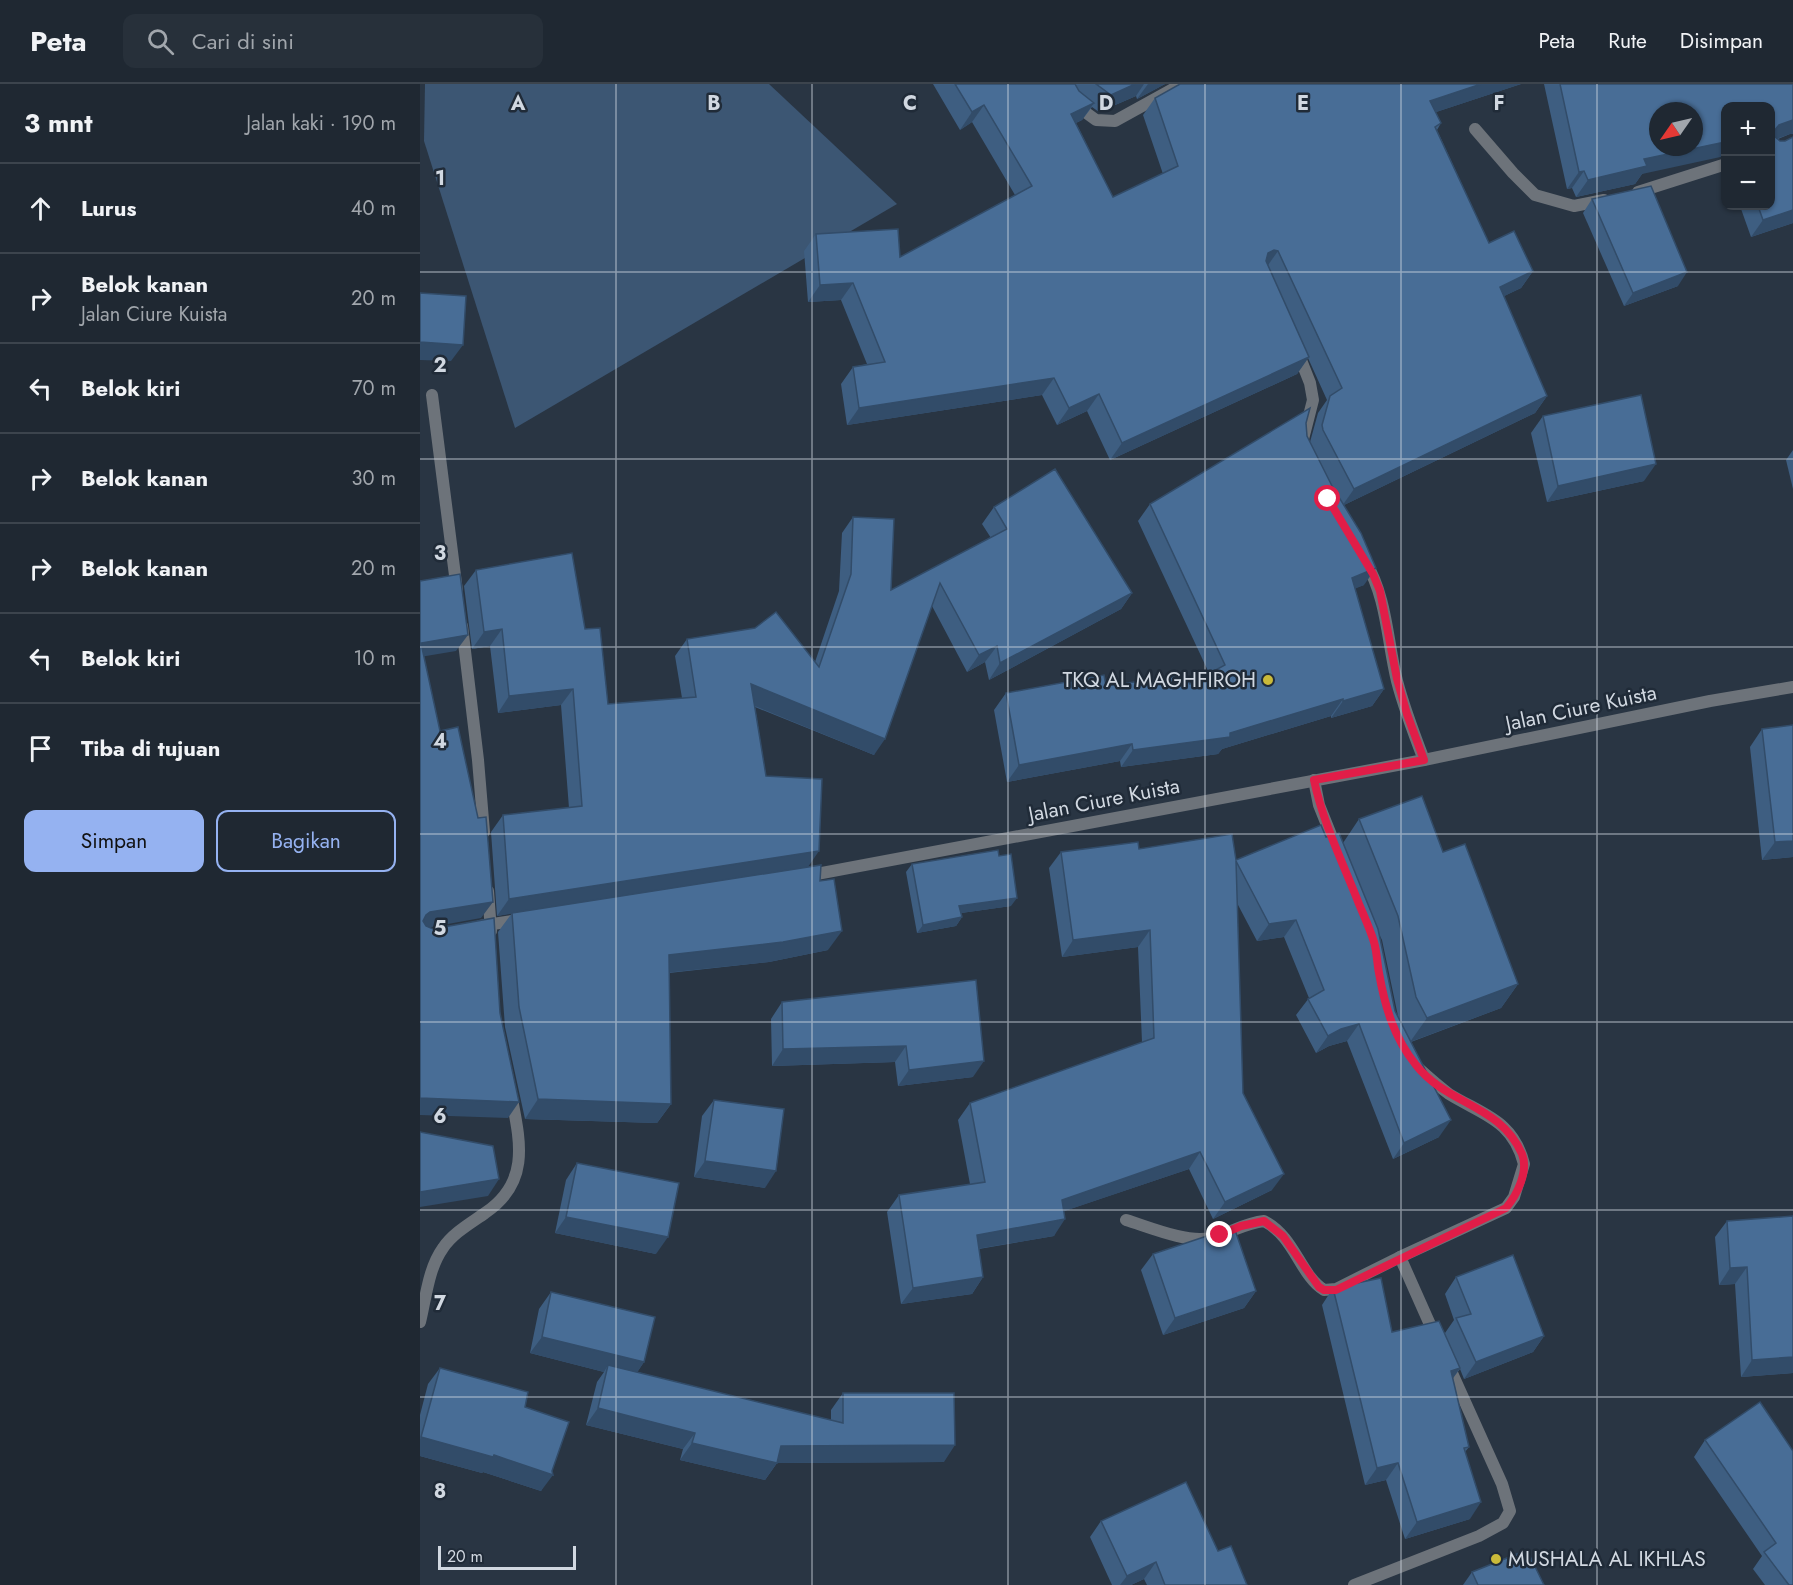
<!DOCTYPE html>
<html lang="id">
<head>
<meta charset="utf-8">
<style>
	:root { --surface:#1f2832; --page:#27303a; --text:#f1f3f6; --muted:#a1a6ac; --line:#3c444d; --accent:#95b2f1 }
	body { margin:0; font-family:Jost,sans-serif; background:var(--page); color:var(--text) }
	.controls { position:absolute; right:18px; top:18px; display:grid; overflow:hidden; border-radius:12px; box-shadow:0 2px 4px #0004 }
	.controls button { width:54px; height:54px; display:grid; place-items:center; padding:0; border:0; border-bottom:2px solid var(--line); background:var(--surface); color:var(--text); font:30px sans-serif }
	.compass { position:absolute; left:1229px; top:18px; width:54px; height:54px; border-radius:50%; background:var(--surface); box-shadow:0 2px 4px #0004; rotate:236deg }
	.scale { position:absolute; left:18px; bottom:15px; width:138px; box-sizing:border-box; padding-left:6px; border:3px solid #d1d8e1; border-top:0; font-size:16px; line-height:21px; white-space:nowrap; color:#d1d8e1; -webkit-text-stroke:4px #202b38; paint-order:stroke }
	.stop { position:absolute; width:18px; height:18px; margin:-14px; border:4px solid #e11d48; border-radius:50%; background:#fff }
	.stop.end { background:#e11d48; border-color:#fff; box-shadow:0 2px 6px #0008 }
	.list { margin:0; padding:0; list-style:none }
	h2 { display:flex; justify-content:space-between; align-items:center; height:78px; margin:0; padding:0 24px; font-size:26px }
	h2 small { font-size:20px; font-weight:400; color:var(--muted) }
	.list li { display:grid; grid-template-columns:39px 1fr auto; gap:18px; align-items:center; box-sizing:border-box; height:90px; padding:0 24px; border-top:2px solid var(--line) }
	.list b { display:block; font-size:22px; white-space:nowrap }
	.list p { margin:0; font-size:20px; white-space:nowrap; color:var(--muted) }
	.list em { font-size:20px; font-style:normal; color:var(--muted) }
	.actions { display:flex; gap:12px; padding:18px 24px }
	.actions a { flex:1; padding:14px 0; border:2px solid var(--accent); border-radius:12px; text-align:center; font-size:21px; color:var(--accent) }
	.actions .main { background:var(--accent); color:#111 }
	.icon { flex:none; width:33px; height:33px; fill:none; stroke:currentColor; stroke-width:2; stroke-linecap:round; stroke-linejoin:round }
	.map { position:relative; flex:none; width:1373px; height:1501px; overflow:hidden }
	header { display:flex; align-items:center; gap:36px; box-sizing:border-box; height:84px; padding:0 30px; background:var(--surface); border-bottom:2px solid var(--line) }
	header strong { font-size:28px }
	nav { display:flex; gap:33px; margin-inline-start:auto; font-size:21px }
	.search { width:420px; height:54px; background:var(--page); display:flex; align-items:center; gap:15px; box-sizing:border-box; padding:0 21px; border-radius:12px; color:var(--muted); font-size:22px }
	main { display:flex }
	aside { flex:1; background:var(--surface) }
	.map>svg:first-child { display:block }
	.green { fill:#3c5673 }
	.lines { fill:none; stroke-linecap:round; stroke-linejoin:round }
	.street { stroke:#6d737a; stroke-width:12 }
	.wall { fill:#3e5e81; fill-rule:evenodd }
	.shaded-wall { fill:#324c69 }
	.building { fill:#486d96; stroke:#324c69; stroke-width:1.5; fill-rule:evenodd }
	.route { stroke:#e11d48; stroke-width:8 }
	.grid { fill:none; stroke:#d1d8e1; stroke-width:1.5; stroke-opacity:0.55 }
	.poi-dot { fill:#caba3a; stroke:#202b38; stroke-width:2 }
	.labels { text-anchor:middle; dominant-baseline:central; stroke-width:5; stroke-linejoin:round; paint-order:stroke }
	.poi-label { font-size:21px; fill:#d1d8e1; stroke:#202b38; text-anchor:end }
	.street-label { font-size:21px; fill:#d1d8e1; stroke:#202b38 }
	.grid-label { font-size:20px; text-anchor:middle; font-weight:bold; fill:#d1d8e1; stroke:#202b38; stroke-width:5; stroke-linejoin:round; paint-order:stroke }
</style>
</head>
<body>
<header>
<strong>Peta</strong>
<div class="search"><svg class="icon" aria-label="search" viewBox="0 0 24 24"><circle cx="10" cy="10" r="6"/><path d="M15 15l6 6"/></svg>Cari di sini</div>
<nav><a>Peta</a><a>Rute</a><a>Disimpan</a></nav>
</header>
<main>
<aside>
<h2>3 mnt<small>Jalan kaki · 190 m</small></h2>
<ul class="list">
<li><svg class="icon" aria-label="ahead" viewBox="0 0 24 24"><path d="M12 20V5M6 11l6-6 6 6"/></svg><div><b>Lurus</b></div><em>40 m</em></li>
<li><svg class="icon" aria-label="right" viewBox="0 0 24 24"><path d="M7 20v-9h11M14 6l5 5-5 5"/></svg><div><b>Belok kanan</b><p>Jalan Ciure Kuista</p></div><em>20 m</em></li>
<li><svg class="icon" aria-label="left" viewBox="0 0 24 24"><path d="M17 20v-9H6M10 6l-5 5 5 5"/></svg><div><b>Belok kiri</b></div><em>70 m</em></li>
<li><svg class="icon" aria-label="right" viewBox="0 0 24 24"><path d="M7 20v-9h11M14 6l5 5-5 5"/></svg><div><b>Belok kanan</b></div><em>30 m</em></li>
<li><svg class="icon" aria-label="right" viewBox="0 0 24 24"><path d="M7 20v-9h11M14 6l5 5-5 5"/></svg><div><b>Belok kanan</b></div><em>20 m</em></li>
<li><svg class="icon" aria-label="left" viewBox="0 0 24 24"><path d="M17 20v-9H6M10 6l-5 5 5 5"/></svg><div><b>Belok kiri</b></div><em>10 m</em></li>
<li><svg class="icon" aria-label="arrive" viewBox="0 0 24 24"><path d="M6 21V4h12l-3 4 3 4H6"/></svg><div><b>Tiba di tujuan</b></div></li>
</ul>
<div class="actions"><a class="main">Simpan</a><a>Bagikan</a></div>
</aside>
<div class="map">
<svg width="1373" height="1501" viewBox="0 0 1373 1501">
	<rect width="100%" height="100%" fill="#293543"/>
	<!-- green -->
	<path class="green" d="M5,0H349L477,120L95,344L4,57Z"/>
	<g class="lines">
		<!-- street -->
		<g class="street">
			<path d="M642,0L654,20L676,36L695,37L762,0"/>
			<path d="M1055,45L1093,89L1115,111L1154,122L1184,116"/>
			<path d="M1218,108L1306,80"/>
			<path d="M877,266L890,299L893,316L882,359"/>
			<path d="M12,311L37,507"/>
			<path d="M945,477C967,513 967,556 977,597C984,624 994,650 1004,676"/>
			<path d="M42,542L58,676L64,748"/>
			<path d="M894,696L899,721L917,766"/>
			<path d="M386,792L1004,676L1290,617L1373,603"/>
			<path d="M68,807L71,847"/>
			<path d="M60,842L99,836"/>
			<path d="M997,983C1007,992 1018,1002 1029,1010C1063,1031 1093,1036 1104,1080L1094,1113L1086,1124L980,1173L1016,1254"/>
			<path d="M706,1136C729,1143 766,1159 790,1154C809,1150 824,1139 844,1137C875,1153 880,1191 904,1206L916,1205L980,1173"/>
			<path d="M0,1238C6,1214 8,1185 23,1164C33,1149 51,1139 65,1129C111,1098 100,1057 91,1010"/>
			<path d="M934,1501L1059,1452L1083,1439L1090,1427L1082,1400L1027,1278"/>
		</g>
	</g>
	<!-- wall -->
	<g class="wall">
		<path d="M513,0H745L717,15L716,12L679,28L672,23L662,36L656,39L693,113L743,90L723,31L735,14L760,0H1101L1016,28L1021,39L1017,46L1069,159L1113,187L1101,204L1084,212L1127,312L1115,329L924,421L944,501L935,504L964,605L952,622L911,634V632L802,665L798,670L701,683L700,677L587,698L574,626L586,609L686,602L770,600L789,589L718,437L730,420L886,339L887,352L890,358L898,329L907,316L888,274L877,290L690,376L667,327L637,341L622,311L427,341L421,300L433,283L447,280L421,216L388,218L384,167L396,150L480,173L595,111L552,38L540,46Z"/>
		<path d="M1124,0H1373V50H1370L1358,55L1373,139L1331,153L1320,122H1350V22L1222,90L1215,100L1156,113L1152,104L1147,105Z"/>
		<path d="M1172,115L1258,202L1204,222L1163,129Z"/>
		<path d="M1123,332L1224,397L1127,418L1111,349Z"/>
		<path d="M1373,366V405L1366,376Z"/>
		<path d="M574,423L712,509L701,525L569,596L565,578L547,588L512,522L454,671L335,623L346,692L388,783L400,797L408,866L349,878L249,889L251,1020L237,1039L105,1035L85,943L78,848L92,829L77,832L71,748L83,731L149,724L141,621L78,629L70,562L52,565L44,502L56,486L165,545L188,620L262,614L255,572L267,555L395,578L419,507L422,449L433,433L471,506L571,454L562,440Z"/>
		<path d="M1373,641V773L1342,776L1330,663L1342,645Z"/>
		<path d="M939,735L1023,768L1098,900L1081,924L991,958L1019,1053L973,1075L927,957L909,962L896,969L876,931L889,914L864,853L837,857L817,819L823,1009L852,1106L793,1135L769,1085L644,1127L634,1152L559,1165L563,1193L552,1210L481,1220L467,1128L479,1111L550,1100L538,1036L550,1019L722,958L718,863L642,873L629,784L641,768L719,765L816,776L906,753L923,759ZM958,848L962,856L978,932L975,927Z"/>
		<path d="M579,772L591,822L541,829L542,833L536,842L497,849L486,788L492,780Z"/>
		<path d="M556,896L553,993L478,1002L475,978L352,982L351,935L362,918Z"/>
		<path d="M294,1016L345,1104L274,1093L282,1032Z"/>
		<path d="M157,1079L236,1170L135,1149L146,1096Z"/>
		<path d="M1307,1137L1373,1289L1321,1293L1315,1200L1299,1201L1295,1153Z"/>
		<path d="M733,1170L836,1207L824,1224L743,1251L721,1186Z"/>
		<path d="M1036,1193L1124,1252L1113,1268L1044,1295L1040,1285L1033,1294L1049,1363L1045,1368L1050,1435L985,1455L966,1396L945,1401L902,1221L913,1204L972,1248L1025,1249L1034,1236L1025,1210Z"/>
		<path d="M131,1208L224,1278L217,1288L411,1336V1326L423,1309L524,1378L357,1379L345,1396L260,1376L263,1365L166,1341L177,1298L184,1288L110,1269L119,1225Z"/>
		<path d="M20,1284L105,1323L132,1387L121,1407L63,1388L62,1389L0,1372V1331L8,1300Z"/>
		<path d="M1340,1318L1373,1501H1345L1333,1485L1342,1472L1274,1373L1285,1356Z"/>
		<path d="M681,1437L798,1467L827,1501H727L724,1495L711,1501H692L670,1453Z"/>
		<path d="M1052,1488L1124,1501H1043Z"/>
	</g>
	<!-- shaded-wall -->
	<g class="shaded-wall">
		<path d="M715,0H724L716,12L679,28L691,11Z"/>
		<path d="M728,0H745L717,15Z"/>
		<path d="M1061,0H1101L998,34L1010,17Z"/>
		<path d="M674,19L662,36L639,47L651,30Z"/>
		<path d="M564,21L552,38L540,46L552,28Z"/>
		<path d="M1373,36V50H1370L1350,57L1354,47L1359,41Z"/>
		<path d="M1305,58V72L1222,90L1215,100L1156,113L1168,96L1224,75Z"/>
		<path d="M1164,87L1152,104L1147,105L1159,88Z"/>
		<path d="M1373,126V139L1331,153L1343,136Z"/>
		<path d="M854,166L858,167L846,184L836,186L848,169Z"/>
		<path d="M1113,187L1101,204L1068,220L1080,203Z"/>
		<path d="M1267,188L1258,202L1204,222L1213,209Z"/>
		<path d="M433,199L421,216L388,218L400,201Z"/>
		<path d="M0,258L43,261L31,277L0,276Z"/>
		<path d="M889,273L877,290L690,376L702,359Z"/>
		<path d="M634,294L622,311L427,341L439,324Z"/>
		<path d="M679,310L667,327L637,341L649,324Z"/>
		<path d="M1127,312L1115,329L922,422L934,405Z"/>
		<path d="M1236,380L1224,397L1127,418L1138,402Z"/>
		<path d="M956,484L944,501L920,511L932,494Z"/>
		<path d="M712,509L701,525L569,596L580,579Z"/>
		<path d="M82,545L70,562L52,565L64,548Z"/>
		<path d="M48,551L36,567L0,573L1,559Z"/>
		<path d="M577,562L565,578L547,588L559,571Z"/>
		<path d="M331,600L465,655L454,671L320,616Z"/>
		<path d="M153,605L141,621L78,629L89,612Z"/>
		<path d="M964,605L952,622L911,634L923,617Z"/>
		<path d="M923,615L911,632L802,665L798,670L701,683L713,666L810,649Z"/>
		<path d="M712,660L700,677L587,698L599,681Z"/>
		<path d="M1373,757V773L1342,776L1355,758Z"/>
		<path d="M399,767L388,783L77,832L89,815Z"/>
		<path d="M597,814L591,822L534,830L539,822Z"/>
		<path d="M73,818L61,834L0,845L6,831L10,828Z"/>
		<path d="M542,833L536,842L497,849L503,841Z"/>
		<path d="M876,836L864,853L837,857L849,840Z"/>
		<path d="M730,846L718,863L642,873L653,856Z"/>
		<path d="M422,847L408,866L349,878L235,890L249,871Z"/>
		<path d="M1098,900L1081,924L990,958L1007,934Z"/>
		<path d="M939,940L927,957L909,962L896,969L908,952L921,945Z"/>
		<path d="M486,962L475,978L352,982L363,965Z"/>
		<path d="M564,977L553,993L478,1002L489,986Z"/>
		<path d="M0,1014L99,1018L88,1034L0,1031Z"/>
		<path d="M118,1015L251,1020L237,1039L105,1035Z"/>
		<path d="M1031,1036L1019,1053L973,1075L984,1059Z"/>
		<path d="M780,1068L769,1085L630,1132L642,1116Z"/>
		<path d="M285,1077L356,1087L345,1104L274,1093Z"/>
		<path d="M864,1090L852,1106L793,1135L805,1118Z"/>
		<path d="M79,1095L68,1112L0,1123V1108Z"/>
		<path d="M146,1133L248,1153L236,1170L135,1149Z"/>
		<path d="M645,1135L634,1152L545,1167L557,1151Z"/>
		<path d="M1327,1183L1315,1200L1299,1201L1310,1184Z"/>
		<path d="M563,1193L552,1210L481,1220L493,1204Z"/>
		<path d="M836,1207L824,1224L743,1251L755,1234Z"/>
		<path d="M1124,1252L1113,1268L1044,1295L1056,1278Z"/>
		<path d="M122,1253L224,1278L213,1295L188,1281L184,1288L110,1269Z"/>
		<path d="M1373,1273V1289L1321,1293L1332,1276Z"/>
		<path d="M1040,1284L1029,1300L1031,1287Z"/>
		<path d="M178,1324L275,1349L263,1365L166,1341Z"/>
		<path d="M1,1353L74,1371L133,1391L121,1407L63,1388L62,1389L0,1372V1355Z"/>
		<path d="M272,1359L361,1362L535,1361L524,1378L355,1379H357L345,1396L260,1376Z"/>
		<path d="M978,1379L966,1396L945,1401L957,1384Z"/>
		<path d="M1061,1418L1050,1435L985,1455L997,1438Z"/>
		<path d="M736,1478L724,1495L711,1501H700L707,1492Z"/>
	</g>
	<!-- building -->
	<g class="building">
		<path d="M535,0H655L659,7L674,19L651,30L693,113L758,82L735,14L760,0H1061L1010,17L1021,39L1015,43L1069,159L1094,147L1113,187L1080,203L1127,312L934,405L903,346L902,341L910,312L922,304L858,167L854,166L848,169L846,177L889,273L702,359L679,310L649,324L634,294L439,324L433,283L465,278L433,199L400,201L396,150L478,145L480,173L612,102L564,21L552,28Z"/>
		<path d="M676,0H715L691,11Z"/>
		<path d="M1140,0H1373V36L1359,41L1354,47V52L1360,57H1365L1373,53V126L1343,136L1338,122H1350V22H1305V58L1224,75L1227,82L1168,96L1164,87L1159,88ZM1238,27H1274V63H1238Z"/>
		<path d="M1231,102L1267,188L1213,209L1172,115Z"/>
		<path d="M0,209L46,212L43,261L0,258Z"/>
		<path d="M1221,311L1236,380L1138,402L1123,332Z"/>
		<path d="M890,324L886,339L887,352L912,402L941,449L956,484L932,494L964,605L923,617V615L810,649V653L713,666L712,660L599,681L586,609L684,591L686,602L764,591L770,600L805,581L730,420Z"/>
		<path d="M635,385L712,509L580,579L577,562L559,571L520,499L465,655L331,600L346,692L402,695L399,767L89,815L83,731L162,722L153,605L89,612L82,545L64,548L56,486L152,469L165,545L180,544L188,620L276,613L267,555L335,544L356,528L399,583L431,490L433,433L474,435L471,506L587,445L574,423Z"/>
		<path d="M40,490L48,551L1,559L20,647L38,643L58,734L66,733L73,818L10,828L6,831L3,837L6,842L13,845L74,834L80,929L99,1018L0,1014V497Z"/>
		<path d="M1373,641V757L1355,758L1342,645Z"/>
		<path d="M1002,712L1023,768L1045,760L1098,900L1007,934L996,913L978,832L939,735Z"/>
		<path d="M901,741L906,753L919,749L958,845L975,927L1031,1036L984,1059L939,940L921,945L908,952L888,915L904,906L876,836L849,840L816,777L823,1009L864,1090L805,1118L780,1068L642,1116L645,1135L557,1151L563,1193L493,1204L479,1111L565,1098L550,1019L734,954L730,846L653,856L641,768L718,758L719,765L812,750L816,776Z"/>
		<path d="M578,766L579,772L591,770L597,814L539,822L542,833L503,841L492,780Z"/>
		<path d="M401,781L400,797L414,795L422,847L363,858L249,871L251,1020L118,1015L99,923L92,829Z"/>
		<path d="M556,896L564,977L489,986L486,962L363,965L362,918Z"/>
		<path d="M294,1016L364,1025L356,1087L285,1077Z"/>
		<path d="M0,1048L73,1062L79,1095L0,1108Z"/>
		<path d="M157,1079L259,1099L248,1153L146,1133Z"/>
		<path d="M1373,1132V1273L1332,1276L1327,1183L1310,1184L1307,1137Z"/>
		<path d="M814,1143L836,1207L755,1234L733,1170Z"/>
		<path d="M1093,1171L1124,1252L1056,1278L1036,1234L1051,1230L1036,1193Z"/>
		<path d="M961,1194L972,1248L1019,1237L1040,1284L1031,1287L1049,1363L1044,1364L1061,1418L997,1438L978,1379L957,1384L913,1204Z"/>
		<path d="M131,1208L235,1233L224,1278L122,1253Z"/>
		<path d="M188,1281L423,1339V1309H534L535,1361L361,1362L357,1379L272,1359L275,1349L178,1324Z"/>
		<path d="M20,1284L108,1308L105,1323L149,1338L132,1387L133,1391L74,1371L73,1373L1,1353Z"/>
		<path d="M1340,1318L1373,1367V1501H1369L1344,1468L1356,1459L1285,1356Z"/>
		<path d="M766,1398L798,1467L811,1462L827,1501H745L736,1478L707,1492L681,1437Z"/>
		<path d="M1107,1466L1124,1501H1058L1052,1488Z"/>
	</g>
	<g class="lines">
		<!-- route -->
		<path class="route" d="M800,1151L821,1142L844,1137L863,1152L899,1203L904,1206H916L1086,1124C1097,1111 1109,1087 1102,1070C1080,1020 1027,1021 996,981C974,954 965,923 959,889C957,879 957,868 954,858C950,845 944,832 939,820C923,779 903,739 894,696L1004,676L987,630L977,595L960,507L953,490L908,415"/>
	</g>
	<!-- grid -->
	<path class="grid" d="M196,0V1501M392,0V1501M588,0V1501M785,0V1501M981,0V1501M1177,0V1501M0,188H1373M0,375H1373M0,563H1373M0,750H1373M0,938H1373M0,1126H1373M0,1313H1373"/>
	<!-- markers -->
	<g class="poi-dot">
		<circle cx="848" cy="596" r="6"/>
		<circle cx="1076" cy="1475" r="6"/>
	</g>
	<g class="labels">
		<!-- poi labels -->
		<g class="poi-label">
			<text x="836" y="596">TKQ AL MAGHFIROH</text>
			<text x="1088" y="1475" text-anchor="start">MUSHALA AL IKHLAS</text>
		</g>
		<!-- street labels -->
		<g class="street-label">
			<text transform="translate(1161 624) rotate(-12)">Jalan Ciure Kuista</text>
			<text transform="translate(684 716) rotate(-11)">Jalan Ciure Kuista</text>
		</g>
	</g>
	<g class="grid-label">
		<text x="98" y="26">A</text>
		<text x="294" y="26">B</text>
		<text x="490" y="26">C</text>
		<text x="686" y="26">D</text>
		<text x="883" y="26">E</text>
		<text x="1079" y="26">F</text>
		<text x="20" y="101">1</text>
		<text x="20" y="288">2</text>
		<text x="20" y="476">3</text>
		<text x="20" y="664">4</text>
		<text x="20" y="851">5</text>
		<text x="20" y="1039">6</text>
		<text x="20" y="1226">7</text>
		<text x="20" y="1414">8</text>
	</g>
</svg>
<div class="controls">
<button>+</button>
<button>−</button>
</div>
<svg class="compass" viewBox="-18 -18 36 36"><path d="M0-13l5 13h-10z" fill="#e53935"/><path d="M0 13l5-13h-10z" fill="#a1a6ac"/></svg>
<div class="scale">20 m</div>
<div class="stop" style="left:908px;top:415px"></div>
<div class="stop end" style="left:800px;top:1151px"></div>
</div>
</main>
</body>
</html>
